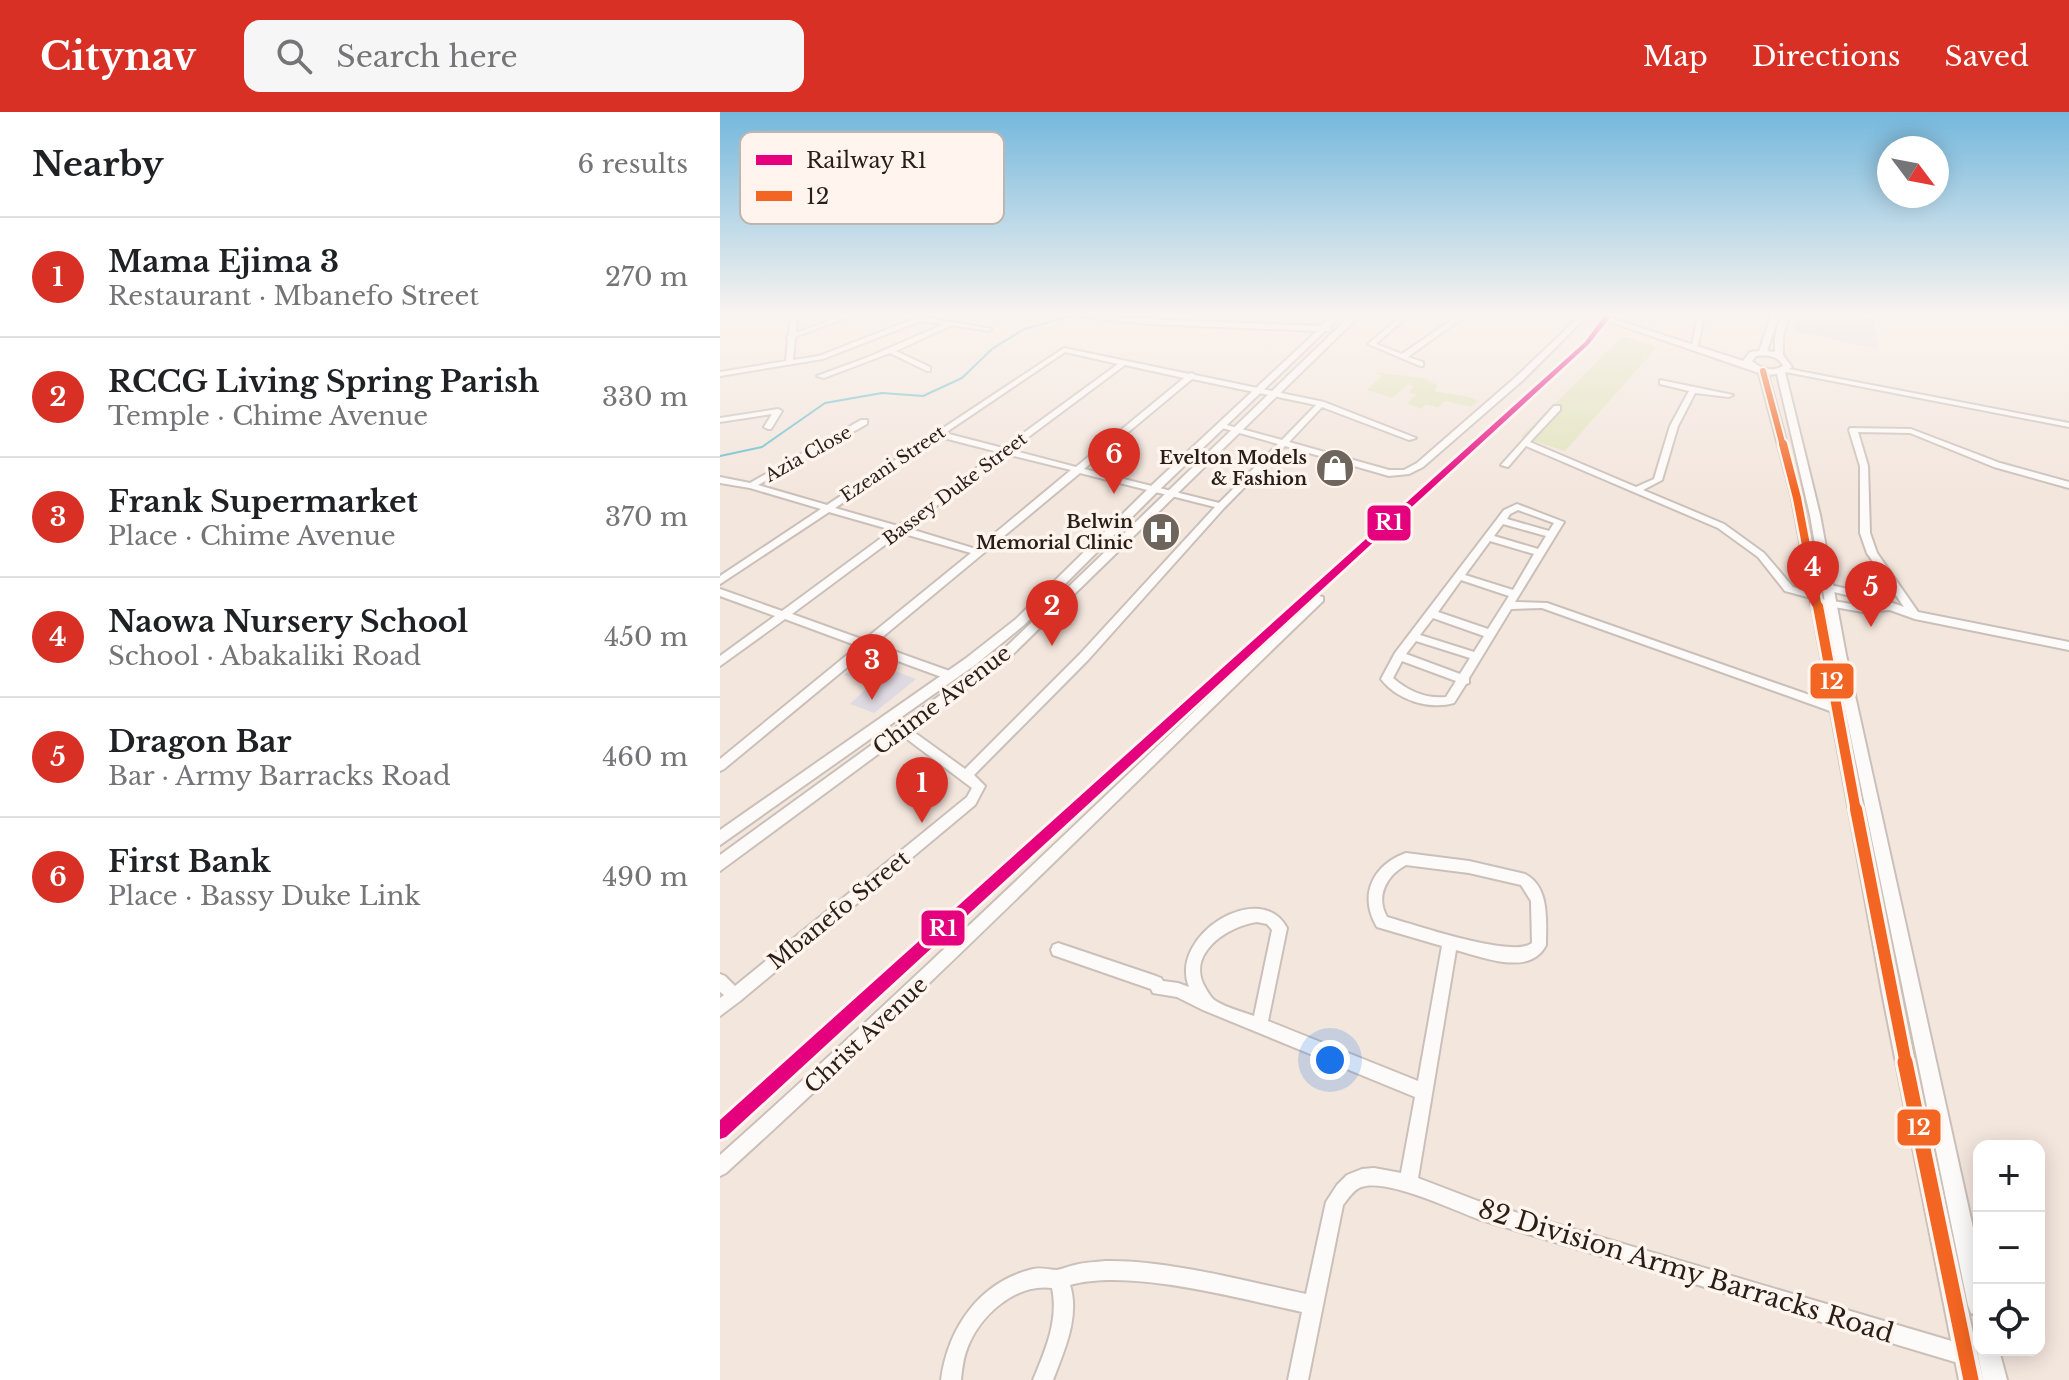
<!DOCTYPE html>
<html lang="en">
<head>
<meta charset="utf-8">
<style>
	:root { --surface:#fff; --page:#f6f6f6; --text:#202124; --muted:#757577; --line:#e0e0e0; --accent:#d93025 }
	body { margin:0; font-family:"Libre Baskerville",serif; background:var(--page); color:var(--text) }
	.controls { position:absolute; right:24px; bottom:24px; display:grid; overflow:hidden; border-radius:16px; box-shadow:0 4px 20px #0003 }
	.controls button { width:72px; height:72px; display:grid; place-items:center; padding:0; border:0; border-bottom:2px solid var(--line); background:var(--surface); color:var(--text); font:40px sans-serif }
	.compass { position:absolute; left:1157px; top:24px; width:72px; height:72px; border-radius:50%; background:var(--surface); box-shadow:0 4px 20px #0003; rotate:122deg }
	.you { position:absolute; left:610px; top:948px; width:28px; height:28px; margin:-20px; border:6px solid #fff; border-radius:50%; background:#1a73e8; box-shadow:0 0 0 12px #1a73e833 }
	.badge { display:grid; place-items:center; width:52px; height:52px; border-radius:50%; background:var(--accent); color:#fff; font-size:26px; font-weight:700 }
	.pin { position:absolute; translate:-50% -66px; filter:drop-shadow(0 2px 4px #0008) }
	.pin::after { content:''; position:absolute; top:42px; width:28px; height:24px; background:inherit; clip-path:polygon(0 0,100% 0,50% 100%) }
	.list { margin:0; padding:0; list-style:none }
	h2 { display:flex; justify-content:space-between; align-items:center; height:104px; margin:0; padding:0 32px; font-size:34px }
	h2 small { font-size:26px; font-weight:400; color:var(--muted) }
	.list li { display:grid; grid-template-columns:52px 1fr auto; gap:24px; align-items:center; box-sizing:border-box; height:120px; padding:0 32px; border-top:2px solid var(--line) }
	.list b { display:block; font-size:30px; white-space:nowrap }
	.list p { margin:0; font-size:26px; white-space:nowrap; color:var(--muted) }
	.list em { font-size:26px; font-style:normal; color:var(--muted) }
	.icon { flex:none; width:44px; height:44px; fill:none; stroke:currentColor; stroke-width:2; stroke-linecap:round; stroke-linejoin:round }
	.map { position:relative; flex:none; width:1349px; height:1268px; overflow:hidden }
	header { display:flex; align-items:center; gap:48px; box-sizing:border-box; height:112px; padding:0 40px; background:var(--accent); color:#fff }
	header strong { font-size:38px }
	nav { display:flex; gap:44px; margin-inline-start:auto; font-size:28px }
	.search { width:560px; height:72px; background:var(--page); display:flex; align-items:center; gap:20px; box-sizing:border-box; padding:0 28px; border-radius:16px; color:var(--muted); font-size:30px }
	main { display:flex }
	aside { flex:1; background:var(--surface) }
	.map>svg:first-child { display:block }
	.green { fill:#e0e3bb }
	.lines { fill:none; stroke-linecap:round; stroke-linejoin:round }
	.stream { stroke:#66bdcc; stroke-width:2 }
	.building { fill:#dfd9e1 }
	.minor-casing { stroke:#cac0b9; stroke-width:4 }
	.major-casing { stroke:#cac0b9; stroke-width:4 }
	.minor { fill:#fdfbfa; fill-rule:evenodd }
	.major { fill:#fdfbfa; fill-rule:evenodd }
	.bus-1-far4-casing { stroke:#fff5ee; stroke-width:10 }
	.bus-1-far3-casing { stroke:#fff5ee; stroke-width:13 }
	.bus-1-far2-casing { stroke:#fff5ee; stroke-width:16 }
	.bus-1-far1-casing { stroke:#fff5ee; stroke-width:18 }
	.bus-1-casing { stroke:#fff5ee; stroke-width:21 }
	.bus-1-far4 { stroke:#f26522; stroke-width:6 }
	.bus-1-far3 { stroke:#f26522; stroke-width:8 }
	.bus-1-far2 { stroke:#f26522; stroke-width:10 }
	.bus-1-far1 { stroke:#f26522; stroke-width:12 }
	.bus-1 { stroke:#f26522; stroke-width:15 }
	.rail-1-casing { stroke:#fff5ee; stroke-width:6 }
	.rail-1 { fill:#e5007d; fill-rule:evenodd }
	.labels { text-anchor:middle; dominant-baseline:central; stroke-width:7; stroke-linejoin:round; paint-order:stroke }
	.far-street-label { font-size:18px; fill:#271f18; stroke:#fff5ee }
	.far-poi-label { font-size:18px; font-weight:bold; fill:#271f18; stroke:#fff5ee; text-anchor:end }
	.street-label { font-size:22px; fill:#271f18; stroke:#fff5ee }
	.near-street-label { font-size:26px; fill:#271f18; stroke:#fff5ee }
	.key { fill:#fff5ee; stroke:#beb5ae; stroke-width:2 }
	.key-label { font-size:22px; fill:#271f18 }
	.line-badge { stroke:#fff5ee; stroke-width:3 }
	.badge-label { font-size:22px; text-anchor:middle; font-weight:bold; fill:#fff }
</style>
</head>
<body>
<header>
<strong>Citynav</strong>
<div class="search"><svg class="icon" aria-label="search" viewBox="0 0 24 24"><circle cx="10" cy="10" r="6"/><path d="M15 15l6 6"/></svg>Search here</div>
<nav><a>Map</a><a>Directions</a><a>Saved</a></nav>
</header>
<main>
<aside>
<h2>Nearby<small>6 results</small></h2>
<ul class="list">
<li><span class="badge">1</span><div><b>Mama Ejima 3</b><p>Restaurant · Mbanefo Street</p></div><em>270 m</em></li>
<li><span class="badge">2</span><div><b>RCCG Living Spring Parish</b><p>Temple · Chime Avenue</p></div><em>330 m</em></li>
<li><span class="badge">3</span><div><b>Frank Supermarket</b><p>Place · Chime Avenue</p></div><em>370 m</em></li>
<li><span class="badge">4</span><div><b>Naowa Nursery School</b><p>School · Abakaliki Road</p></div><em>450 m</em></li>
<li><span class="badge">5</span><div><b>Dragon Bar</b><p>Bar · Army Barracks Road</p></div><em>460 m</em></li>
<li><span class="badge">6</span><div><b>First Bank</b><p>Place · Bassy Duke Link</p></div><em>490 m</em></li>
</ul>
</aside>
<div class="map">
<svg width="1349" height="1268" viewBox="0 0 1349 1268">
	<rect width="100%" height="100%" fill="#f3e6dd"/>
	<!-- green -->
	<g class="green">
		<path d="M903,224L937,235L845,339L801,325Z"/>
		<path d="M654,260L703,266L717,273L715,279C729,283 746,282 758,289L751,295L725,289L718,296L706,292L701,297L687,291L696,283L689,280L694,274L688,272L672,286L647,278L662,264Z"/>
	</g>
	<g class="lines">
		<!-- stream -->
		<path class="stream" d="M0,344L42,335L105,291L162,281L203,284L242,266L272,237L304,217L351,204"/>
	</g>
	<!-- building -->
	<g class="building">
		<path d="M1075,204H1136L1153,207L1158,237L1075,219Z"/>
		<path d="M143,547L196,567L154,601L130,592L151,572L124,563Z"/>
	</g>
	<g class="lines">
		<defs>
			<g id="minor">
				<path d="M71,204H77L76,221L121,204H131L75,225L73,248L99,244L193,207L180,204H210L208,206L272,217L269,219L232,213L176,239L210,255V259H207L170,241L104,266L97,264L146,246L224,212L201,209L103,247L0,264V260L66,249L68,227L67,225L69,223Z"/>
				<path d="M479,204H485L481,209L478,207Z"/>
				<path d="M681,204H688L656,232L682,242L737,204H745L688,245L703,250V254H700L648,232Z"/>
				<path d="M860,204H867L803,268L703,355L689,362L669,364L565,334L504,396L368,548L254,663L265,674L255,693L20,889L0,904V886L4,883L0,880V862L5,864L15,874L247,685L252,676L179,621L177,618L179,615H187L245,657L360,542L495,395L360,361L154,532L235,561L237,564L235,567H227L148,538L4,657L0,659V647L138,534L65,507L0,554V544L55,504L0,484V477L62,499L172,418L109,400L0,472V464L101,397L30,376L0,371V365L30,371L141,308H147V312L38,373L107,393L344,236L469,262L472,261L475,263L604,290L696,326L689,328L602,295L569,330L669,358H684L697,351L797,264ZM345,240L398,252L283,336L225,321ZM405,253L464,266L356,355L291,338ZM472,267L596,293L562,328L499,311V315L558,332L499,391L364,357ZM220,325L278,340L178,414L115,396ZM286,342L351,358L256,437L187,416ZM181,421L251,441L144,528L72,502Z"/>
				<path d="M978,204H984L978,233L975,235L972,233Z"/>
				<path d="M1063,256L1349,311V315L1066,260H1063Z"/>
				<path d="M940,268L1013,283L1009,285L975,281L958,314L942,368L923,378L1004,412L1044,441L1073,475L1099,482V486L1095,487L1065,479L1038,445L998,416L806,334L788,355L781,353L834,294H840V298L810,330L916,375L934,367L950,314L969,279L940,272Z"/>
				<path d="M58,297L62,299L51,317H48L44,315L52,302L0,310V306Z"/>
				<path d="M1130,316L1191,317L1280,351L1349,370V376L1274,355L1190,321L1138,320L1148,354L1150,421L1157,441L1198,500L1349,530V538L1195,507L1170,498L1143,500L1097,492L1096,490L1101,487L1143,494L1157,493L1135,485L1089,474L1088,472L1093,469L1141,480L1184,495L1147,441L1140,421V354L1129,318Z"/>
				<path d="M797,392L844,410L795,490L827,491L1121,594L1123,597L1121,600H1113L822,496L791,497L749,566V571L746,572L734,591C709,598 677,588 661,567L675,541L784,398ZM798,398L834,411L829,419L787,407L790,402ZM783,412L826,424L818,437L774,424ZM770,429L814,442L793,478L745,463ZM741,468L789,484L768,517L718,500ZM713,506L764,524L754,540L700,523ZM696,529L750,546L740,562L686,542ZM682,549L736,569L726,585C706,587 688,579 673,566Z"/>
				<path d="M599,484L603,485V489C404,680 210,876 6,1061L0,1064V1043C203,862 397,671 595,485Z"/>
				<path d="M686,741L749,749L805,762C830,775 826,809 826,833C810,865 762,845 736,838L698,1066L758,1089L1245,1233L1252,1236L1255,1243L1252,1250L1245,1253L758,1107C732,1097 666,1066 641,1075C633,1078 628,1087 623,1093L588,1268H568L582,1200C521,1187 410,1156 350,1173C360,1205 344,1239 333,1268H313C325,1239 339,1208 332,1176C295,1171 259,1204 247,1237C243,1247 242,1258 241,1268H221C228,1216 259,1170 313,1157C321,1155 329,1158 337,1158C343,1157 349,1154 355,1153C365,1150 376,1150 386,1149C448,1148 525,1169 586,1182L606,1090L617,1073L627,1063L642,1057L654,1056L681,1061L695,985L483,898L457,885L433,881L431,877L333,843L331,838L333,833L338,831L436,864L441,866L443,869L458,871L469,875C448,823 541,766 567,816L548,909L698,969L722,834L657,815C638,783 653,753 686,741ZM686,753L749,761L801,773L811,789L812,831C793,847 693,812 667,805C655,784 667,763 686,753ZM537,810L547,812L552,818L534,904C523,900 501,894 493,887C490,884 488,880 486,877C464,842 508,814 537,810Z"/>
			</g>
			<g id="major">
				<path d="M356,204L601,214L612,204H621L610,215L611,219H605L439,378L304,513L255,553L0,733V718L245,547L296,507L431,374L597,219L427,212Z"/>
				<path d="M630,204H639L292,543L0,759V743L284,537Z"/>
				<path d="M873,204H885L1023,249L1030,240L1039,239L1051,204H1059L1047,239L1055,240V224L1061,204H1069L1063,224V243L1072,255L1065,260L1100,403L1126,543L1259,1143V1204L1251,1201L1248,1193L1114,543L1090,403L1057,262L1048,263L1082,386L1181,885L1263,1268H1239L1163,885L1072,386L1039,261ZM1036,244C1047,243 1058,243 1063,254C1052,260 1041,257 1032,249Z"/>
				<path d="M1259,1232V1238H1279L1287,1268H1263L1257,1238Z"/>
			</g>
		</defs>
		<!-- minor casing -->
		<use href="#minor" class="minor-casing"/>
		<!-- major casing -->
		<use href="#major" class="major-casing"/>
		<!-- minor -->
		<use href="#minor" class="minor"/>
		<!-- major -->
		<use href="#major" class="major"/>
		<defs>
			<path id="bus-1-far4" d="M1043,259L1063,334"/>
			<path id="bus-1-far3" d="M1063,332L1077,386L1098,496"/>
			<path id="bus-1-far2" d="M1098,494L1136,699"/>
			<path id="bus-1-far1" d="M1136,697L1186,952"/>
			<path id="bus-1" d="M1185,950L1251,1268"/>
		</defs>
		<!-- bus-1-far4 casing -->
		<use href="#bus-1-far4" class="bus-1-far4-casing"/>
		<!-- bus-1-far3 casing -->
		<use href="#bus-1-far3" class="bus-1-far3-casing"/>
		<!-- bus-1-far2 casing -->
		<use href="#bus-1-far2" class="bus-1-far2-casing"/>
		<!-- bus-1-far1 casing -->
		<use href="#bus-1-far1" class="bus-1-far1-casing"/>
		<!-- bus-1 casing -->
		<use href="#bus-1" class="bus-1-casing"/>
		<!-- bus-1-far4 -->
		<use href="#bus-1-far4" class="bus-1-far4"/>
		<!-- bus-1-far3 -->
		<use href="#bus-1-far3" class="bus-1-far3"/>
		<!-- bus-1-far2 -->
		<use href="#bus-1-far2" class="bus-1-far2"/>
		<!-- bus-1-far1 -->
		<use href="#bus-1-far1" class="bus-1-far1"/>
		<!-- bus-1 -->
		<use href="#bus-1" class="bus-1"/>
		<defs>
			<path id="rail-1" d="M884,204H891L869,232L6,1025L0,1027V1008L865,230Z"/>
		</defs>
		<!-- rail-1 casing -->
		<use href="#rail-1" class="rail-1-casing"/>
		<!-- rail-1 -->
		<use href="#rail-1" class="rail-1"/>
	</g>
	<!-- sky -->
	<linearGradient id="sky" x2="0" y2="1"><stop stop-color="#74b8dd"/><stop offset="0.53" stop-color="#faf4f0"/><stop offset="1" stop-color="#faf4f0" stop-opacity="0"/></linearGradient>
	<rect width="1349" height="382" fill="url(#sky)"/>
	<!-- icons -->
	<defs>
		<symbol id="shop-disc" viewBox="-11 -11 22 22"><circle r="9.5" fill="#6e655d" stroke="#fff5ee"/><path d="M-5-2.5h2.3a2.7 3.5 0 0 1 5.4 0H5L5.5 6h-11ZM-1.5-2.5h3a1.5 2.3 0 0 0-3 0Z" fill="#fff"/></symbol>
		<symbol id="hospital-disc" viewBox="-11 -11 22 22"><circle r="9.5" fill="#6e655d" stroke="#fff5ee"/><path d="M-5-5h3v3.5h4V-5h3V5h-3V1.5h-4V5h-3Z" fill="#fff"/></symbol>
	</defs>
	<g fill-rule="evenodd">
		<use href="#shop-disc" x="593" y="334" width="44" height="44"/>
		<use href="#hospital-disc" x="419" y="398" width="44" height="44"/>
	</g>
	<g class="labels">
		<!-- far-street labels -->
		<g class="far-street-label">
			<text transform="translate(88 342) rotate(-29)">Azia Close</text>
			<text transform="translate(173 352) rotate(-34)">Ezeani Street</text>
			<text transform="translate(235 377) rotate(-37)">Bassey Duke Street</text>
		</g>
		<!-- far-poi labels -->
		<g class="far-poi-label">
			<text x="587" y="346">Evelton Models<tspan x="587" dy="21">&amp; Fashion</tspan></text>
			<text x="413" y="410">Belwin<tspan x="413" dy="21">Memorial Clinic</tspan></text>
		</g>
		<!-- street labels -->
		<g class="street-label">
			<text transform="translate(222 588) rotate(-37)">Chime Avenue</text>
			<text transform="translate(119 798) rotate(-39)">Mbanefo Street</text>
			<text transform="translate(146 923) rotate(-43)">Christ Avenue</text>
		</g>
		<!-- near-street labels -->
		<g class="near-street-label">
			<text transform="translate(966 1159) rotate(17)">82 Division Army Barracks Road</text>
		</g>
	</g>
	<!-- legend -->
	<rect x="20" y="20" width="264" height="92" rx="12" class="key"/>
	<rect x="36" y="43" width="36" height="10" fill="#e5007d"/>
	<rect x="36" y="79" width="36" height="10" fill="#f26522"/>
	<g class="key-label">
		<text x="86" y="56">Railway R1</text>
		<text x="86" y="92">12</text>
	</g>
	<g class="line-badge">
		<rect x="646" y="392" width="46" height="38" rx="8" fill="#e5007d"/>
		<rect x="1089" y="550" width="46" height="38" rx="8" fill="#f26522"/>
		<rect x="200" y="797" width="46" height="38" rx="8" fill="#e5007d"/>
		<rect x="1176" y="996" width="46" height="39" rx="8" fill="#f26522"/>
	</g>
	<g class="badge-label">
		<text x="669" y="418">R1</text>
		<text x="1112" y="577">12</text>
		<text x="223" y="824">R1</text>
		<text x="1199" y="1023">12</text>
	</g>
</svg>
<div class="controls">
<button>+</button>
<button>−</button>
<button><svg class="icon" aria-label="locate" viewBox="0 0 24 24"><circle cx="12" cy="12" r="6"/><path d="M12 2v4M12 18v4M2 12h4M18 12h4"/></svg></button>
</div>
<svg class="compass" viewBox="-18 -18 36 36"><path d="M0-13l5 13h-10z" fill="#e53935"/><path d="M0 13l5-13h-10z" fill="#757577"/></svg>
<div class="you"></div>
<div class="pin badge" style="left:202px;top:711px">1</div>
<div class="pin badge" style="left:332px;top:534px">2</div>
<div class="pin badge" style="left:152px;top:588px">3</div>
<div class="pin badge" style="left:1093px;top:495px">4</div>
<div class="pin badge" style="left:1151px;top:515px">5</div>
<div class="pin badge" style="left:394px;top:382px">6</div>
</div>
</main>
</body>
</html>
